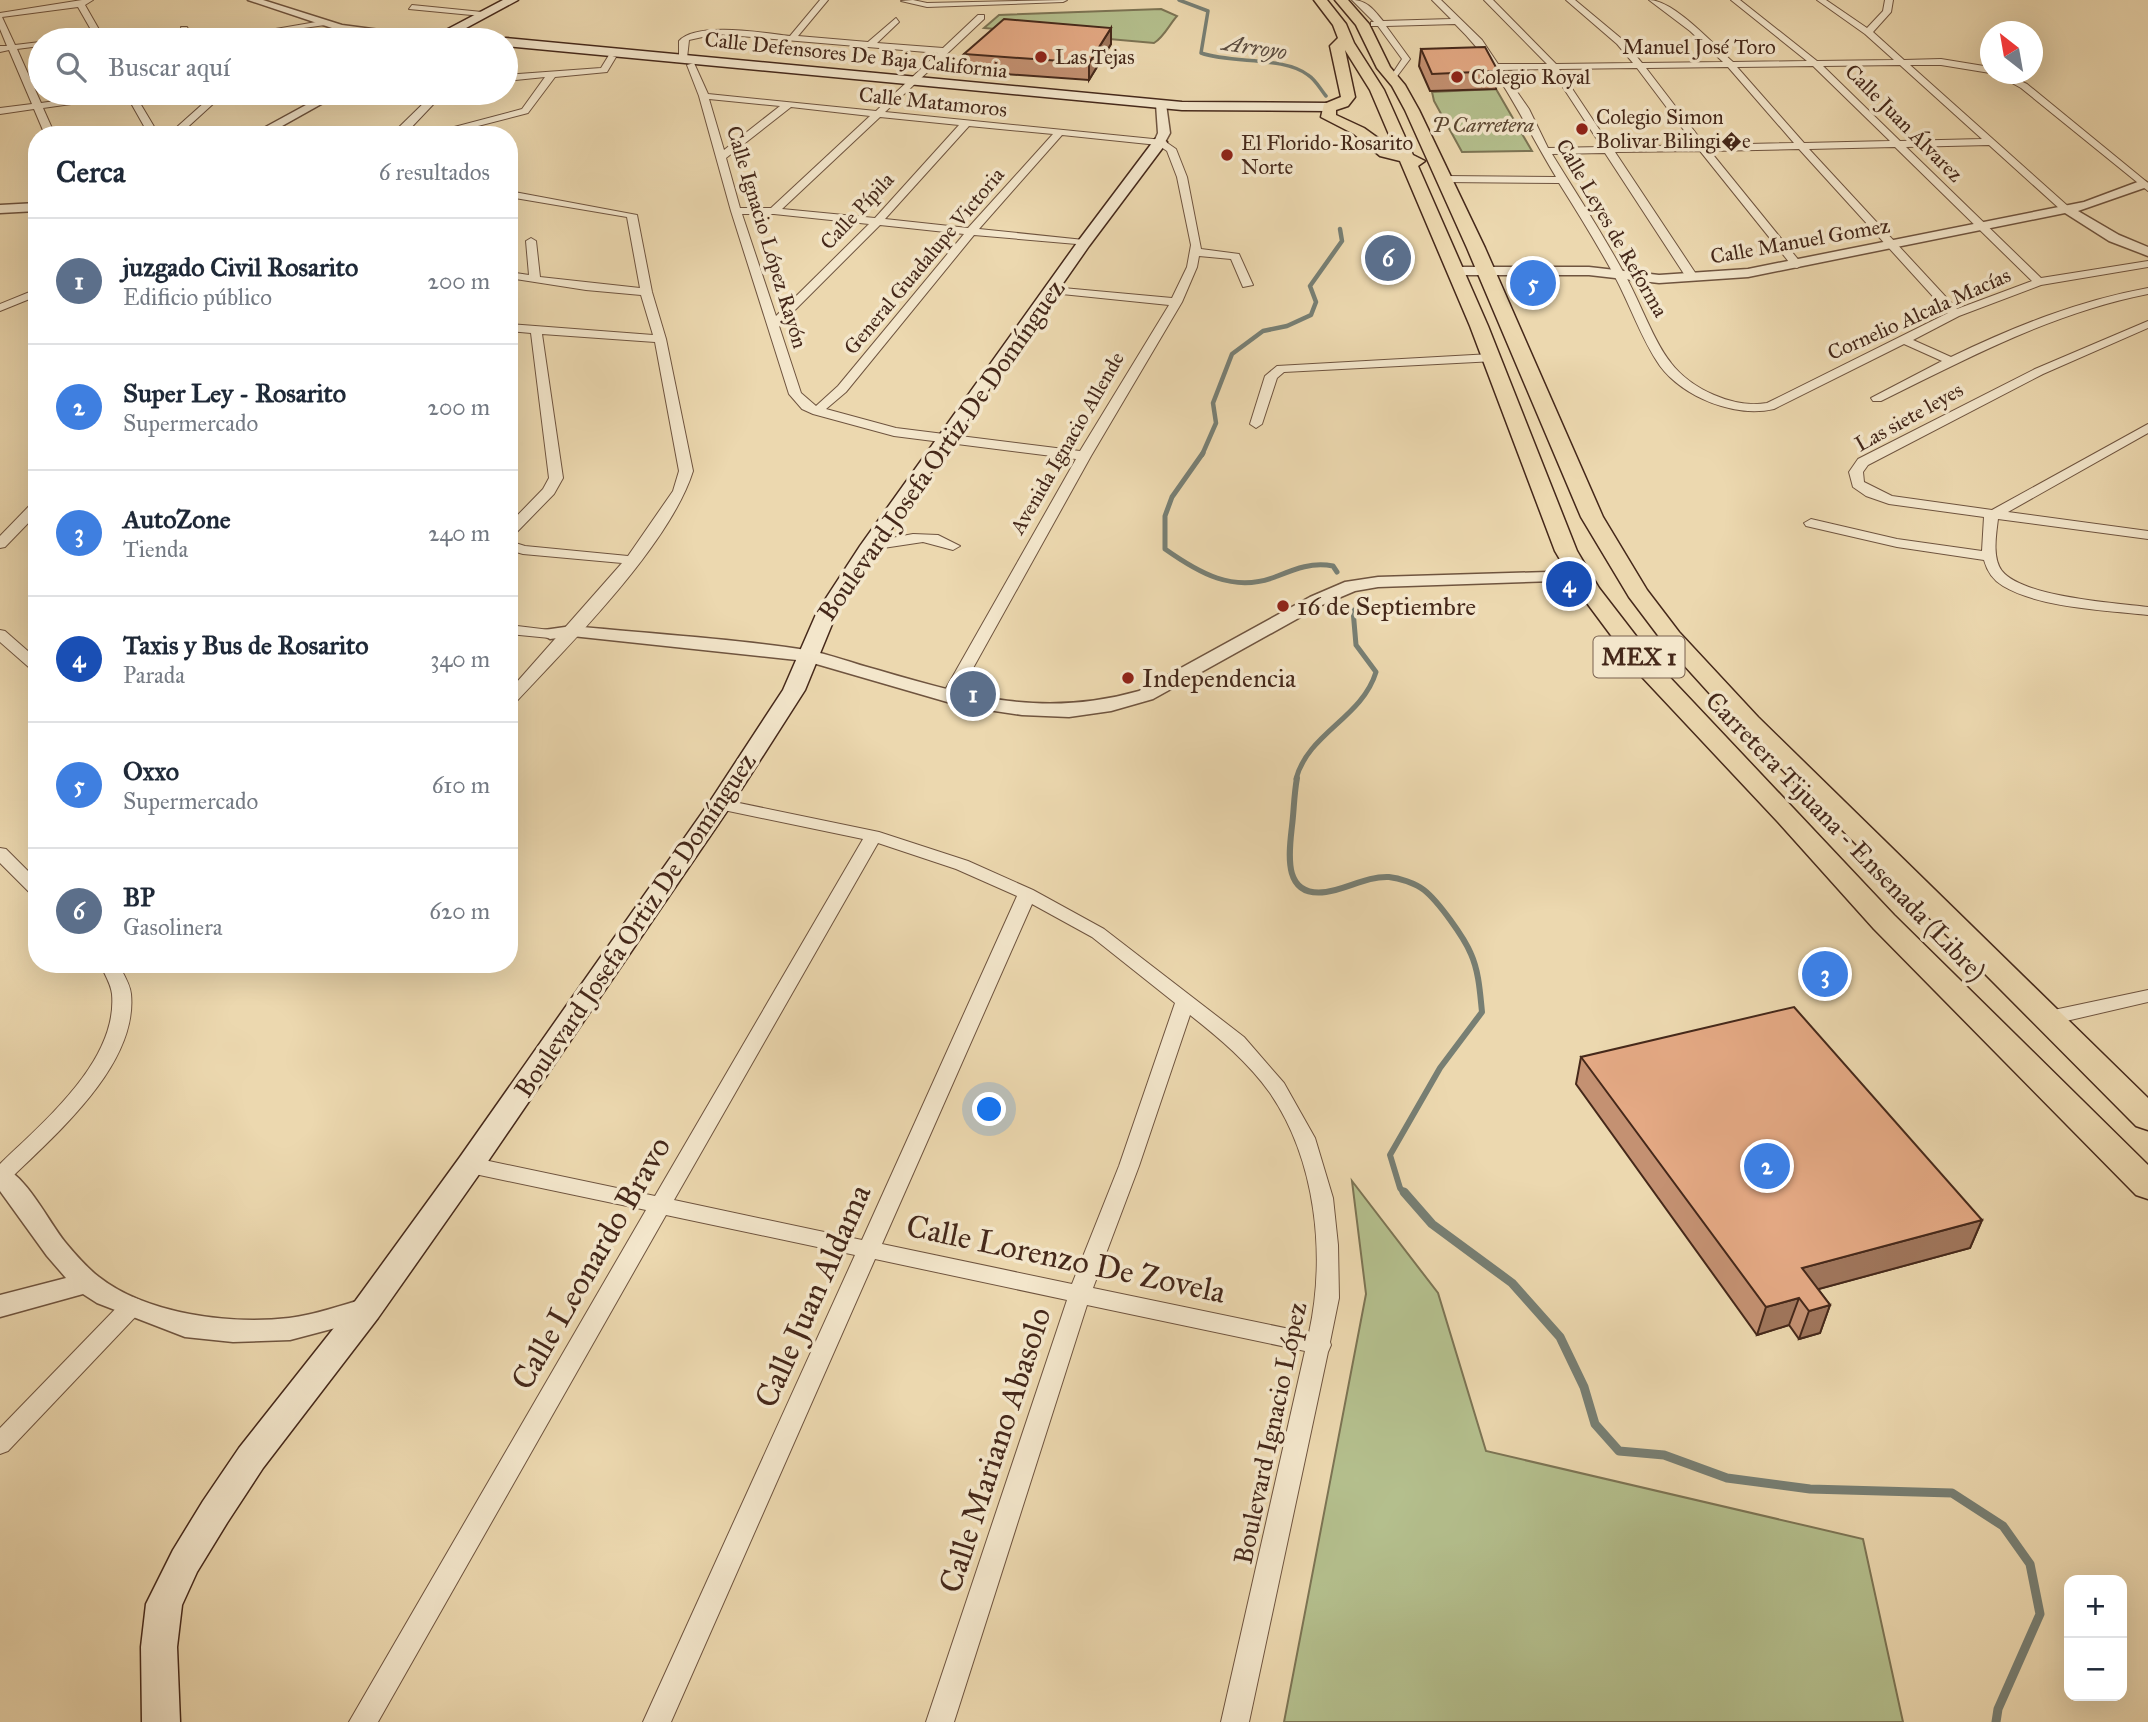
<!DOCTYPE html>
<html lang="es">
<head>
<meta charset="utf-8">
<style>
	:root { --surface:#fff; --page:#f6f6f7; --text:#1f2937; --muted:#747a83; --line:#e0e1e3; --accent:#8f2418 }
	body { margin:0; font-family:"IM FELL Great Primer",serif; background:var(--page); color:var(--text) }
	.controls { position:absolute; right:21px; bottom:21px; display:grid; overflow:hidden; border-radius:14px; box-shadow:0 7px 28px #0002 }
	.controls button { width:63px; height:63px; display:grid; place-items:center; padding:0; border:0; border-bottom:2px solid var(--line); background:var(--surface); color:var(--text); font:35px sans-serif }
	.compass { position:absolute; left:1980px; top:21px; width:63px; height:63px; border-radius:50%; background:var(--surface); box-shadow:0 7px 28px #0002; rotate:329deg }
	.you { position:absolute; left:990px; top:1110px; width:24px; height:24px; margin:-18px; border:5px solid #fff; border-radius:50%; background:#1a73e8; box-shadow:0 0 0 10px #1a73e833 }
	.badge { display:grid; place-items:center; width:46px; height:46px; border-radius:50%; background:var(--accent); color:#fff; font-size:23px; font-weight:700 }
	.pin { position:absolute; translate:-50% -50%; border:4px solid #fff; box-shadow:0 2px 7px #0006 }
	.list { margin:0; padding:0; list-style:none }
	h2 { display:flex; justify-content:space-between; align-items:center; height:91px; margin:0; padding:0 28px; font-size:30px }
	h2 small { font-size:23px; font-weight:400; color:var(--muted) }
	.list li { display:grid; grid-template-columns:46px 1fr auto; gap:21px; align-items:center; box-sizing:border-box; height:126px; padding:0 28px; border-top:2px solid var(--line) }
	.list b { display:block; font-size:26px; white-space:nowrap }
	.list p { margin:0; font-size:23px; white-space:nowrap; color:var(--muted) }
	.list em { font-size:23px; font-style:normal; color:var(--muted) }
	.icon { flex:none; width:38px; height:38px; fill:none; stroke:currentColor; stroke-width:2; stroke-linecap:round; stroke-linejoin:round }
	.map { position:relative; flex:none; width:2148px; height:1722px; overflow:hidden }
	.search { position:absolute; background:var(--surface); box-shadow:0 7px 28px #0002; left:28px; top:28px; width:490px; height:77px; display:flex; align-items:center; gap:18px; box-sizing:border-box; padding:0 24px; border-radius:38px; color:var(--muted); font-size:26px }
	.panel { position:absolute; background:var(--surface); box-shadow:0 7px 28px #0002; left:28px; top:126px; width:490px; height:847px; border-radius:28px }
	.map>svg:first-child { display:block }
	.green { fill:#b4bf8d; stroke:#7c7454; stroke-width:2 }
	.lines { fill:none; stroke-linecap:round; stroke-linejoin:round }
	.stream-far4 { stroke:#777f74; stroke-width:3.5 }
	.stream-far3 { stroke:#777f74; stroke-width:4.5 }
	.stream-far2 { stroke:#777f74; stroke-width:5 }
	.stream-far1 { stroke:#777f74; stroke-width:6 }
	.stream { stroke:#777f74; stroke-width:9 }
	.minor-casing { stroke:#6f543f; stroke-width:2 }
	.tertiary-casing { stroke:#6f543f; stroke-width:3 }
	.secondary-casing { stroke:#45281a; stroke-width:3 }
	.trunk-casing { stroke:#45281a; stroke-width:3 }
	.minor { fill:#f3e6cb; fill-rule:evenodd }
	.tertiary { fill:#f3e6cb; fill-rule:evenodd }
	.secondary { fill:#f3e6cb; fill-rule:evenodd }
	.trunk { fill:#ecd8af; fill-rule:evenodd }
	.wall { fill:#c49172; stroke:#45281a; stroke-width:2 }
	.shaded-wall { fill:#a0765c; stroke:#45281a; stroke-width:2 }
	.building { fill:#e4a984; stroke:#45281a; stroke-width:2 }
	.poi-dot { fill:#8f2418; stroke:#f3e6cb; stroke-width:2.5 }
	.labels { text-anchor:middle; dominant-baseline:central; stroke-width:7; stroke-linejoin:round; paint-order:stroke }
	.far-street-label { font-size:21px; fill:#45281a; stroke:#f3e6cb }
	.far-poi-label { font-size:21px; fill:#45281a; stroke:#f3e6cb; text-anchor:start }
	.far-park-label { font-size:21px; font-style:italic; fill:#5b4631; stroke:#f3e6cb }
	.far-water-label { font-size:23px; font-style:italic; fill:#5a4c40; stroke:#f3e6cb }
	.shield { fill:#f3e6cb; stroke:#79614f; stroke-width:2 }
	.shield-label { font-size:24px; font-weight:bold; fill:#45281a }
	.street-label { font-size:26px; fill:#45281a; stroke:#f3e6cb }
	.poi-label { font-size:26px; fill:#45281a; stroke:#f3e6cb; text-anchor:start }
	.near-street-label { font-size:32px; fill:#45281a; stroke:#f3e6cb }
</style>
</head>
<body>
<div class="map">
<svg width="2148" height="1722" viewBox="0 0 2148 1722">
	<rect width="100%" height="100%" fill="#ecd8af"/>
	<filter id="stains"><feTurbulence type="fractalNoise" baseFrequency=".00286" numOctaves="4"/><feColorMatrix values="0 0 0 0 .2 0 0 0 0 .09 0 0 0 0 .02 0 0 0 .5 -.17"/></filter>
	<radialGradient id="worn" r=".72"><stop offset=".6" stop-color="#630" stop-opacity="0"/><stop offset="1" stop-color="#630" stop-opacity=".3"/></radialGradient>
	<!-- green -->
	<g class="green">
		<path d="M1161,9L1177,16C1169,25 1164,37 1154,43L984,28L999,15Z"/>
		<path d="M1496,89L1532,151L1462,152L1434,101L1432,92Z"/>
		<path d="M1352,1181L1438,1293L1486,1451L1863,1539L1903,1722H1284L1366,1294Z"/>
	</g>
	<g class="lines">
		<!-- stream-far4 -->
		<path class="stream-far4" d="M1179,0L1208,11L1201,53C1232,64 1284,56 1308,75C1316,80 1320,89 1326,96"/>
		<!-- stream-far3 -->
		<path class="stream-far3" d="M1202,455L1216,423L1213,403L1232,354L1263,331L1287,326L1311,315L1316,302L1310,286L1342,241L1340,229"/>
		<!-- stream-far2 -->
		<g class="stream-far2">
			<path d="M1203,453L1172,497L1165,516V549C1199,573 1233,593 1275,577C1295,569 1311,562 1333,566L1337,572"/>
			<path d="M1296,779C1308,733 1362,718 1376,672L1356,645L1353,610"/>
		</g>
		<!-- stream-far1 -->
		<path class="stream-far1" d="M1297,778C1294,794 1294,810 1292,826C1289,853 1282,898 1326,892C1347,889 1367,876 1389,877C1399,878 1415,883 1424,890C1438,901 1464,937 1471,954C1479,972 1480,993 1482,1012L1440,1068L1390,1155L1400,1188L1405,1194"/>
		<!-- stream -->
		<path class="stream" d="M1404,1192L1432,1224L1512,1283L1560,1337L1584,1387L1595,1424L1619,1451L1664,1455L1727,1478L1810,1489L1952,1493L2003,1526L2030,1564L2040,1614L1998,1709L1996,1722"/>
		<defs>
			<g id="minor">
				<path d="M82,0H93L85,5L105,40H69L94,35L78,7L2,17L15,45L40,42V46L17,49L41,103L112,93H134L159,135H149L127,96L43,108L55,135H45L34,109L0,114V108L32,104L9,50L0,52V46H7L0,29V13Z"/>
				<path d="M820,0H828L798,36L868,42L896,18L899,22L877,43L943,48L978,15H984V19L885,112L1163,140L1176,149L1187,177L1201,249L1239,254L1253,285L1243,287L1231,259L1199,256L1197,267L1182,302L1091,456L957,697L949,702L941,697L1076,459L894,436L813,414L802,409L789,394L731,211L699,96L687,65L694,63L708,94L876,111L938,53L716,34L689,40L687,58L683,61L679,58V41C696,21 765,33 790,36ZM709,99L780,106L724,150ZM791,107L870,116L771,208H740L726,158ZM880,117L959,125L875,218L782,209ZM969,126L1053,134L968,228L885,219ZM1062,135L1158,145L1167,151L1177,177L1191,245L1187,267L1172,298L1052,287L1046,290L1052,293L1169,305L1080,451L896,428L826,409L846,392L974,235L1088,245V241L1084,240L979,229ZM742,214H774L869,224L776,316ZM880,225L964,234L838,386L816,406L801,393L779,326Z"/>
				<path d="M913,0L927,3L1067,0L1063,2L927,7L901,1Z"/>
				<path d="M1352,0C1367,0 1374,10 1383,21L1451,19L1432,0H1441L1482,40L1498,64H1547L1484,0H1493L1556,64L1633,63L1617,44L1566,0H1575L1623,40L1642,63L1723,62L1690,31L1649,0C1674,0 1714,45 1733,62L1807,61L1731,0H1740L1817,61L1894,60L1865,34L1817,0H1826L1867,28L1883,11L1885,0H1893L1891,12L1873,32L1904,60L1941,59L1990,67V73L1941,65H1910L2070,208L2061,210L1989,145L1906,147L2041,278L2148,261V267L2041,285L1959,316L1913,340L1951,357C2015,326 2078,301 2148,288V294C2052,313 1968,358 1881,401H1873L1871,398L1942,361L1904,344L1774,409C1736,418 1684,398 1660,366C1641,339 1630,304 1614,275C1597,244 1578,213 1559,183L1444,182L1439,179L1444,176L1556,177C1523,123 1500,67 1455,24L1386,26L1410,59L1395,79H1389L1402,59L1378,26H1371V22H1374ZM1900,65L1982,139L1900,141L1823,66ZM1813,66L1890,141L1804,143L1737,67ZM1728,67L1794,143L1705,145L1646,68ZM1637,68L1695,145L1611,147L1559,69ZM1551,69L1602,147L1548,148L1529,109L1502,70ZM1895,147L2032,281L1957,309L1809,149ZM1799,149L1948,313L1767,403C1734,409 1691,389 1671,363C1654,342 1640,302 1626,277C1603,234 1576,193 1552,154L1605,153L1686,277L1692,280L1698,277L1615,152L1700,151L1793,267L1797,268L1802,265L1801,263L1710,151Z"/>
				<path d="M412,5L482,12L486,14L482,16L409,9Z"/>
				<path d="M322,21L325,25L268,33L264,31Z"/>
				<path d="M181,27H187L193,40H185Z"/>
				<path d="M609,55L616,57L607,72L555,77L528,113L443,135H424L522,109L545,77L506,81V75L601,68Z"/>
				<path d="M1996,74H2006L2027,84L2148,183V191L2021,88Z"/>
				<path d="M215,93H225L179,135H168Z"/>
				<path d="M434,93H444L407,132L403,135H391Z"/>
				<path d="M509,191L637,215L652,292L666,339L693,471C670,545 568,646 515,703L509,705V691L622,563L523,554L509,550V541L525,546L628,556L673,491L679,471L655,342L542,334L563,478L554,494L514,535L509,536V524L543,489L549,478L531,333L509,331V324L653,335L641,295L586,290L509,278V272L529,275L526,241L531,238L536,241L540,277L640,288L627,217L509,197Z"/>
				<path d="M37,289V296L0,311V304Z"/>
				<path d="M2148,321V328L2043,374L1868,465L1863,472L1864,482L1892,496L1992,510L2148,424V433L2008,512L2148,531V539L1998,519C1996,535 1992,558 2002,571C2023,597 2115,603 2148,607V615C2105,610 2040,608 2003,586C1993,580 1987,571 1984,560L1897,547L1806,526L1804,523L1811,519L1897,539L1982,551L1984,517L1889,504L1866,496L1853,487L1849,472L1858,459L2035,369Z"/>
				<path d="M1491,354L1497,358L1495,361L1284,372L1277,378L1262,424L1256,428L1250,424L1265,376L1277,366Z"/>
				<path d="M37,502V514L5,547L0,548V536L32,503Z"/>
				<path d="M913,534L938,535L960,546L953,550L923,542L870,550L863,546L870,542Z"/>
				<path d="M509,625L550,630L557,634L550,638L509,634Z"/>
				<path d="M0,630L5,631L37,659V672L32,670L0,642Z"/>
				<path d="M720,799L879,832L968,861L1033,890L1104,929L1244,1037L1284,1083L1315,1138L1333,1198L1338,1245L1339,1298L1330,1342L1331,1345L1328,1352L1249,1722H1221L1305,1351L1087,1305L954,1722H926L1067,1300L875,1259L671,1722H643L855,1255L666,1215L378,1722H349L646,1210L470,1173L463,1170L460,1165L463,1160L470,1157L655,1196L863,839L714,808L712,804ZM878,843L956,869L1017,896L862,1240L674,1200ZM1032,904L1092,937L1175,1003L1119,1166L1072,1284L882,1244ZM1190,1015C1219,1038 1248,1062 1270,1093C1316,1160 1326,1255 1309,1333L1093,1288L1139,1166Z"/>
				<path d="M0,848L6,849L37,880V896L31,894L0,863Z"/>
				<path d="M100,964H118C123,973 130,984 131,994C138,1065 55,1135 9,1180L0,1182V1164C43,1122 118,1061 112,994C111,984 104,973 100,964Z"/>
				<path d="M2148,990V1002L2049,1025L2042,1023L2039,1018L2042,1013L2049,1011Z"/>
				<path d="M132,1297L140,1300L143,1306L140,1312L8,1451L0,1454V1428L124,1300Z"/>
			</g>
			<g id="tertiary">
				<path d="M248,0H263L342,25L433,37L438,40H412L341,31Z"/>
				<path d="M328,93H341L266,135H251Z"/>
				<path d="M1161,101L1166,104L1170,133L1164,144L1160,145L1154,142L1158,133L1156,104Z"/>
				<path d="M2143,180L2148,183L2147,187L2078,211L2119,235L2148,247V256L2109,241L2065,213L1748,277L1659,283L1589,275H1455L1448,271L1455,267H1589L1659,275L1748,269L2084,202Z"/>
				<path d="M37,203V211L0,213V205Z"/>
				<path d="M1580,571L1589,576L1586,580L1378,587L1355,591L1322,605L1153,699L1111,711L1069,717L1022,715L961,706L806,661L572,636L550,639L541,634L544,630L572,626C650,634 729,638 806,650C830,654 854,664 878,670C970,697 1044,718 1139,691L1310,597L1345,582L1378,577Z"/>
				<path d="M0,1166C26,1174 48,1221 65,1242C75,1254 87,1268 99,1277C146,1314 230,1325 289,1318C315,1315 342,1305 367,1298L377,1301L380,1309L377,1317L290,1340L233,1342L185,1337L97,1303L83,1294L0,1317V1295L66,1278L47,1256L0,1191Z"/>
			</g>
			<g id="secondary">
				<path d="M503,0H518L455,34L491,36L497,40H427Z"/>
				<path d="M506,38L1182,102L1329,103L1335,107L1329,111L1182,110L506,46V40H501Z"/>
				<path d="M1160,138L1167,142L1089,246L879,547L837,612L805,690L732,804L480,1173L378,1318L263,1468L227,1523L197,1572L182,1605L177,1647L180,1722H142L141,1647L146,1604L173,1550L203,1501L239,1448L356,1300L460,1157L709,803L783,690L817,612L860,546L1079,240L1155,139Z"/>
			</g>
			<g id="trunk">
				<path d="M1314,0H1327L1346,24L1354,43L1384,90L1413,155L1425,161L1418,166L1488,326L1577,551L1599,588L1660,667L1894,915L2148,1165V1199L2136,1195L1874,929L1778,822L1642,677L1581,595L1555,551L1470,326L1400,161L1380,156L1354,134L1321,117L1324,104L1341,97L1330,46L1338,38L1333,25ZM1345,50L1370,90L1396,151L1364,128L1336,115V110L1348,106L1355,97Z"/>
				<path d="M1335,0H1348L1369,24L1390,67L1405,85L1419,110L1485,248L1603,517L1647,590L1679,632L1758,717L2148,1098V1130L2136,1126L1740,727L1663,642L1629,597L1581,517L1467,248L1405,110L1392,86L1377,68L1356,25Z"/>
			</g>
		</defs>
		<!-- minor casing -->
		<use href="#minor" class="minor-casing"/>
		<!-- tertiary casing -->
		<use href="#tertiary" class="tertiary-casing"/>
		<!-- secondary casing -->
		<use href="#secondary" class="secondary-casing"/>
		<!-- trunk casing -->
		<use href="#trunk" class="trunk-casing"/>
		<!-- minor -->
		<use href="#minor" class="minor"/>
		<!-- tertiary -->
		<use href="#tertiary" class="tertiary"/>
		<!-- secondary -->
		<use href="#secondary" class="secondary"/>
		<!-- trunk -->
		<use href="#trunk" class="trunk"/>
	</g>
	<!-- wall -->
	<g class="wall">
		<path d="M1111,28V44L1089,80L964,71V54Z"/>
		<path d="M1421,49L1498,71L1496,89L1430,91L1419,66Z"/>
		<path d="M1581,1057L1982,1220L1970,1248L1818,1289L1830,1305L1820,1333L1799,1339L1789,1325L1757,1335L1576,1084Z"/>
	</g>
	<!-- shaded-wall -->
	<g class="shaded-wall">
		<path d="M1111,28V44L1089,80V63Z"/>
		<path d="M1982,1220L1970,1248L1793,1296L1802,1268Z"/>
		<path d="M1799,1298L1789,1325L1757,1335L1766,1307Z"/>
		<path d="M1830,1305L1820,1333L1799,1339L1809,1311Z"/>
	</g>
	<!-- building -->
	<g class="building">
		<path d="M1004,19L1111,28L1089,63L964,54Z"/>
		<path d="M1485,47L1498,71L1432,74L1421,49Z"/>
		<path d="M1794,1007L1982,1220L1802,1268L1830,1305L1809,1311L1799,1298L1766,1307L1581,1057Z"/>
	</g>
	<!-- markers -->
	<g class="poi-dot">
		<circle cx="1041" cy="57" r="7"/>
		<circle cx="1457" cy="77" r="7"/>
		<circle cx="1582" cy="129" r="7"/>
		<circle cx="1227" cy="155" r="7"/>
		<circle cx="1283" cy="606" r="7"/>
		<circle cx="1128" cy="678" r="7"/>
	</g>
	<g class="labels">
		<!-- far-street labels -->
		<g class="far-street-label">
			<text x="1699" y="47">Manuel José Toro</text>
			<text transform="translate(856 55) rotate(6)">Calle Defensores De Baja California</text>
			<text transform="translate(933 102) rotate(6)">Calle Matamoros</text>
			<text transform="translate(1904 123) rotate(45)">Calle Juan Álvarez</text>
			<text transform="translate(857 211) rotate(-47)">Calle Pípila</text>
			<text transform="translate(1612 228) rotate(60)">Calle Leyes de Reforma</text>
			<text transform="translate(767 237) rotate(73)">Calle Ignacio López Rayón</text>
			<text transform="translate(1800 241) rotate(-10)">Calle Manuel Gomez</text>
			<text transform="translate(924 261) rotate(-50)">General Guadalupe Victoria</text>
			<text transform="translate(1919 314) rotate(-24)">Cornelio Alcala Macías</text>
			<text transform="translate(1909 417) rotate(-29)">Las siete leyes</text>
			<text transform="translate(1067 443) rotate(-60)">Avenida Ignacio Allende</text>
		</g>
		<!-- far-poi labels -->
		<g class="far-poi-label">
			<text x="1055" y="57">Las Tejas</text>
			<text x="1471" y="77">Colegio Royal</text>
			<text x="1596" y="117">Colegio Simon<tspan x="1596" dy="24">Bolivar Bilingi�e</tspan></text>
			<text x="1241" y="143">El Florido-Rosarito<tspan x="1241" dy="24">Norte</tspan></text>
		</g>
		<!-- far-park labels -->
		<g class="far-park-label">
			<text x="1483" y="125">P Carretera</text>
		</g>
		<!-- far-water labels -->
		<g class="far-water-label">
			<text transform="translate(1255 47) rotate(9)">Arroyo</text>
		</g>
		<!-- shield labels -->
		<rect class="shield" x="1593.5" y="636.5" width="91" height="41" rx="5"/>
		<g class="shield-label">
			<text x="1639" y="657">MEX 1</text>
		</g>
		<!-- street labels -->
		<g class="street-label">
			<text transform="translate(941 450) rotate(-55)">Boulevard Josefa Ortiz De Domínguez</text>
			<text transform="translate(1846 836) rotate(46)">Carretera Tijuana - Ensenada (Libre)</text>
			<text transform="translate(635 925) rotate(-56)">Boulevard Josefa Ortiz De Domínguez</text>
			<text transform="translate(1270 1433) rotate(-78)">Boulevard Ignacio López</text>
		</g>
		<!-- poi labels -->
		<g class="poi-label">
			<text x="1297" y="606">16 de Septiembre</text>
			<text x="1142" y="678">Independencia</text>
		</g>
		<!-- near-street labels -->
		<g class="near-street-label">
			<text transform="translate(1066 1259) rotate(12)">Calle Lorenzo De Zovela</text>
			<text transform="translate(591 1263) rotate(-60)">Calle Leonardo Bravo</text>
			<text transform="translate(813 1296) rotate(-66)">Calle Juan Aldama</text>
			<text transform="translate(995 1450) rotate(-72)">Calle Mariano Abasolo</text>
		</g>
	</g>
	<rect width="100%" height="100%" filter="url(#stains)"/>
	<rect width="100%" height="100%" fill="url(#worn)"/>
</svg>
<div class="controls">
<button>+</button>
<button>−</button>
</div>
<svg class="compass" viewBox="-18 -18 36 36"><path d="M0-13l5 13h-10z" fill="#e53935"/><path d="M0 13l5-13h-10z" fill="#747a83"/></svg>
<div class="you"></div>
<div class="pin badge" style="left:973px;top:694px;background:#5c6f8a">1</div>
<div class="pin badge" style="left:1767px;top:1166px;background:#3f7fe0">2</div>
<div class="pin badge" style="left:1825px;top:974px;background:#3f7fe0">3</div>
<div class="pin badge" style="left:1569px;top:584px;background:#1a4fb4">4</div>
<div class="pin badge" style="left:1533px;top:283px;background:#3f7fe0">5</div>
<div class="pin badge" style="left:1388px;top:258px;background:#5c6f8a">6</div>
<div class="search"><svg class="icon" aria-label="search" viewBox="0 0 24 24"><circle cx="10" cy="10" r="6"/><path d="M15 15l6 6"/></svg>Buscar aquí</div>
<section class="panel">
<h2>Cerca<small>6 resultados</small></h2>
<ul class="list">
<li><span class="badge" style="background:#5c6f8a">1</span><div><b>juzgado Civil Rosarito</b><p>Edificio público</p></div><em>200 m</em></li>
<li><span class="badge" style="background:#3f7fe0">2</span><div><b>Super Ley - Rosarito</b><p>Supermercado</p></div><em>200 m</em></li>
<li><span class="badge" style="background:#3f7fe0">3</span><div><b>AutoZone</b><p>Tienda</p></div><em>240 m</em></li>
<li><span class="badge" style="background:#1a4fb4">4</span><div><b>Taxis y Bus de Rosarito</b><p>Parada</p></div><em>340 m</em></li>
<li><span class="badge" style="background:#3f7fe0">5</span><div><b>Oxxo</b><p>Supermercado</p></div><em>610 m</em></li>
<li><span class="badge" style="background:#5c6f8a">6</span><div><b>BP</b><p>Gasolinera</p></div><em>620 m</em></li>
</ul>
</section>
</div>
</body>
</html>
